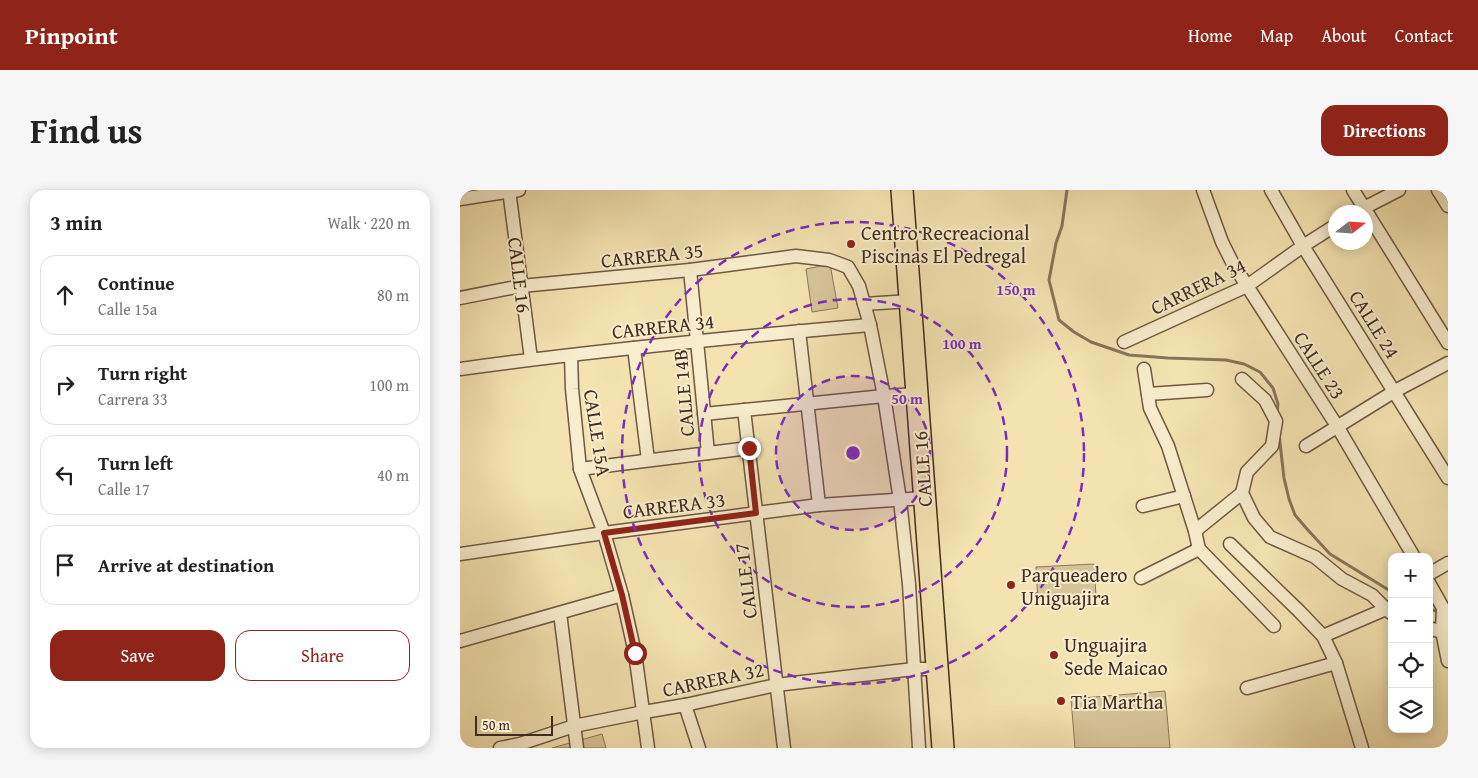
<!DOCTYPE html>
<html lang="en">
<head>
<meta charset="utf-8">
<style>
	:root { --surface:#fff; --page:#f6f6f6; --text:#222; --muted:#767676; --line:#e0e0e0; --accent:#8f2418 }
	body { margin:0; font-family:"Gentium Book Plus",serif; background:var(--page); color:var(--text) }
	.controls { position:absolute; right:15px; bottom:15px; display:grid; overflow:hidden; border-radius:10px; box-shadow:0 2px 12px #0003 }
	.controls button { width:45px; height:45px; display:grid; place-items:center; padding:0; border:0; border-bottom:1px solid var(--line); background:var(--surface); color:var(--text); font:25px sans-serif }
	.compass { position:absolute; left:868px; top:15px; width:45px; height:45px; border-radius:50%; background:var(--surface); box-shadow:0 2px 12px #0003; rotate:73deg }
	.scale { position:absolute; left:15px; bottom:12px; width:78px; box-sizing:border-box; padding-left:5px; border:2px solid #422b20; border-top:0; font-size:14px; line-height:18px; white-space:nowrap; color:#422b20; -webkit-text-stroke:4px #f8edcc; paint-order:stroke }
	.stop { position:absolute; width:15px; height:15px; margin:-11px; border:4px solid #8f2418; border-radius:50%; background:#fff }
	.stop.end { background:#8f2418; border-color:#fff; box-shadow:0 1px 5px #0008 }
	.list { margin:0; padding:0; list-style:none }
	h2 { display:flex; justify-content:space-between; align-items:center; height:65px; margin:0; padding:0 20px; font-size:21px }
	h2 small { font-size:16px; font-weight:400; color:var(--muted) }
	.list li { display:grid; grid-template-columns:32px 1fr auto; gap:15px; align-items:center; box-sizing:border-box; height:80px; margin:0 10px 10px; padding:0 10px; border:1px solid var(--line); border-radius:15px }
	.list b { display:block; font-size:19px; white-space:nowrap }
	.list p { margin:0; font-size:16px; white-space:nowrap; color:var(--muted) }
	.list em { font-size:16px; font-style:normal; color:var(--muted) }
	.actions { display:flex; gap:10px; padding:15px 20px }
	.actions a { flex:1; padding:11px 0; border:1px solid var(--accent); border-radius:15px; text-align:center; font-size:18px; color:var(--accent) }
	.actions .main { background:var(--accent); color:#fff }
	.icon { flex:none; width:28px; height:28px; fill:none; stroke:currentColor; stroke-width:2; stroke-linecap:round; stroke-linejoin:round }
	.map { position:relative; flex:none; width:988px; height:558px; overflow:hidden; border-radius:15px }
	header { display:flex; align-items:center; gap:30px; box-sizing:border-box; height:70px; padding:0 25px; background:var(--accent); color:#fff }
	header strong { font-size:24px }
	nav { display:flex; gap:28px; margin-inline-start:auto; font-size:18px }
	.intro { display:flex; align-items:center; justify-content:space-between; box-sizing:border-box; height:120px; padding:0 30px }
	h1 { margin:0; font-size:35px }
	.button { padding:12px 22px; border-radius:15px; background:var(--accent); color:#fff; font-size:18px; font-weight:700 }
	main { display:flex; gap:30px; padding:0 30px }
	aside { flex:1; background:var(--surface); border-radius:15px; box-shadow:0 2px 12px #0003 }
	.map>svg:first-child { display:block }
	.green { fill:#d6c498; stroke:#8c785c }
	.lines { fill:none; stroke-linecap:round; stroke-linejoin:round }
	.stream { stroke:#88745a; stroke-width:3 }
	.street-casing { stroke:#6e5944; stroke-width:15 }
	.highway-casing { stroke:#422b20; stroke-width:24 }
	.street { stroke:#f8edcc; stroke-width:12 }
	.highway { stroke:#f4e3b1; stroke-width:21 }
	.route { stroke:#8f2418; stroke-width:6 }
	.ring { fill:none; stroke:#7b2cbf; stroke-width:2.5; stroke-dasharray:9 6 }
	.poi-dot { fill:#8f2418; stroke:#f8edcc; stroke-width:2 }
	.labels { text-anchor:middle; dominant-baseline:central; stroke-width:4; stroke-linejoin:round; paint-order:stroke }
	.poi-label { font-size:20px; fill:#422b20; stroke:#f8edcc; text-anchor:start }
	.street-label { font-size:20px; fill:#422b20; stroke:#f8edcc }
	.centre { fill:#7b2cbf; stroke:#f8edcc; stroke-width:2.5 }
	.ring-label { font-size:15px; text-anchor:middle; font-weight:bold; fill:#7b2cbf; stroke:#f8edcc; stroke-width:4; stroke-linejoin:round; paint-order:stroke }
</style>
</head>
<body>
<header>
<strong>Pinpoint</strong>
<nav><a>Home</a><a>Map</a><a>About</a><a>Contact</a></nav>
</header>
<div class="intro"><h1>Find us</h1><a class="button">Directions</a></div>
<main>
<aside>
<h2>3 min<small>Walk · 220 m</small></h2>
<ul class="list">
<li><svg class="icon" aria-label="ahead" viewBox="0 0 24 24"><path d="M12 20V5M6 11l6-6 6 6"/></svg><div><b>Continue</b><p>Calle 15a</p></div><em>80 m</em></li>
<li><svg class="icon" aria-label="right" viewBox="0 0 24 24"><path d="M7 20v-9h11M14 6l5 5-5 5"/></svg><div><b>Turn right</b><p>Carrera 33</p></div><em>100 m</em></li>
<li><svg class="icon" aria-label="left" viewBox="0 0 24 24"><path d="M17 20v-9H6M10 6l-5 5 5 5"/></svg><div><b>Turn left</b><p>Calle 17</p></div><em>40 m</em></li>
<li><svg class="icon" aria-label="arrive" viewBox="0 0 24 24"><path d="M6 21V4h12l-3 4 3 4H6"/></svg><div><b>Arrive at destination</b></div></li>
</ul>
<div class="actions"><a class="main">Save</a><a>Share</a></div>
</aside>
<div class="map">
<svg width="988" height="558" viewBox="0 0 988 558">
	<rect width="100%" height="100%" fill="#f4e3b1"/>
	<filter id="stains"><feTurbulence type="fractalNoise" baseFrequency=".004" numOctaves="4"/><feColorMatrix values="0 0 0 0 .2 0 0 0 0 .09 0 0 0 0 .02 0 0 0 .5 -.17"/></filter>
	<radialGradient id="worn" r=".72"><stop offset=".6" stop-color="#630" stop-opacity="0"/><stop offset="1" stop-color="#630" stop-opacity=".3"/></radialGradient>
	<!-- green -->
	<g class="green">
		<path d="M370,74L378,118L352,122L346,79Z"/>
		<path d="M634,374L636,407L578,410L576,377Z"/>
		<path d="M705,501L710,558H615L611,509Z"/>
		<path d="M142,544L146,558H92Z"/>
	</g>
	<g class="lines">
		<!-- stream -->
		<g class="stream">
			<path d="M607,0L602,36L596,53L589,90L599,130L614,142L631,152L669,165L708,168L766,170L784,174L800,182L813,198L818,214L817,223"/>
			<path d="M819,244L824,288L829,309L835,325L847,339L870,364L932,402"/>
			<path d="M969,419L981,422"/>
		</g>
		<defs>
			<g id="street">
				<path d="M49,0L71,169"/>
				<path d="M743,0L762,52L773,74L877,236L954,367"/>
				<path d="M811,0L843,56L988,288"/>
				<path d="M893,0L988,153"/>
				<path d="M978,0L988,16"/>
				<path d="M0,9L59,0"/>
				<path d="M896,22L939,0"/>
				<path d="M230,80L248,263"/>
				<path d="M0,108L61,96L230,80L336,66L369,70L388,77L399,96L410,135L424,206L440,310L449,394L459,558"/>
				<path d="M404,114L450,111"/>
				<path d="M339,141L359,315"/>
				<path d="M664,152L787,96L843,56L876,35"/>
				<path d="M174,158L188,270"/>
				<path d="M111,166L112,199L120,279L144,343L162,405L175,463L188,558"/>
				<path d="M0,179C136,160 273,147 410,135"/>
				<path d="M684,179L690,218L708,256L735,341L739,359L814,436"/>
				<path d="M782,189L805,210L816,231L812,256L787,282L782,303L794,328L810,347L855,367L882,389L912,405L926,419"/>
				<path d="M688,204L747,200"/>
				<path d="M284,220L324,558"/>
				<path d="M244,224L424,206L457,204"/>
				<path d="M846,256L935,201L988,173"/>
				<path d="M120,279L289,258"/>
				<path d="M683,316L724,306"/>
				<path d="M735,341L782,303"/>
				<path d="M770,354L839,421L863,446L876,473L902,558"/>
				<path d="M0,364L144,343L359,315L464,308"/>
				<path d="M969,384L988,373"/>
				<path d="M681,388L739,359"/>
				<path d="M969,393L983,418"/>
				<path d="M983,418L982,441L988,471"/>
				<path d="M100,423L117,558"/>
				<path d="M969,438L982,442"/>
				<path d="M863,446L926,419L931,423"/>
				<path d="M0,451L162,405"/>
				<path d="M787,498L876,473"/>
				<path d="M225,515L239,558"/>
				<path d="M40,558L60,554L114,536L184,522L225,515L316,495L454,479H477"/>
			</g>
			<path id="highway" d="M442,0L483,558"/>
		</defs>
		<!-- street casing -->
		<use href="#street" class="street-casing"/>
		<!-- highway casing -->
		<use href="#highway" class="highway-casing"/>
		<!-- street -->
		<use href="#street" class="street"/>
		<!-- highway -->
		<use href="#highway" class="highway"/>
	</g>
	<g class="lines">
		<!-- route -->
		<path class="route" d="M175,463L162,405L144,343L296,323L289,258"/>
	</g>
	<!-- distance rings -->
	<circle cx="393" cy="263" r="77" fill="#7b2cbf" fill-opacity=".12"/>
	<g class="ring">
		<circle cx="393" cy="263" r="77"/>
		<circle cx="393" cy="263" r="154"/>
		<circle cx="393" cy="263" r="231"/>
	</g>
	<!-- markers -->
	<g class="poi-dot">
		<circle cx="391" cy="54" r="5"/>
		<circle cx="551" cy="395" r="5"/>
		<circle cx="594" cy="465" r="5"/>
		<circle cx="601" cy="511" r="5"/>
	</g>
	<g class="labels">
		<!-- poi labels -->
		<g class="poi-label">
			<text x="401" y="42">Centro Recreacional<tspan x="401" dy="23">Piscinas El Pedregal</tspan></text>
			<text x="561" y="384">Parqueadero<tspan x="561" dy="23">Uniguajira</tspan></text>
			<text x="604" y="454">Unguajira<tspan x="604" dy="23">Sede Maicao</tspan></text>
			<text x="611" y="511">Tia Martha</text>
		</g>
		<!-- street labels -->
		<g class="street-label">
			<text transform="translate(192 65) rotate(-6)">CARRERA 35</text>
			<text transform="translate(60 85) rotate(83)">CALLE 16</text>
			<text transform="translate(738 96) rotate(-26)">CARRERA 34</text>
			<text transform="translate(915 134) rotate(58)">CALLE 24</text>
			<text transform="translate(203 136) rotate(-6)">CARRERA 34</text>
			<text transform="translate(860 175) rotate(57)">CALLE 23</text>
			<text transform="translate(223 203) rotate(-95)">CALLE 14B</text>
			<text transform="translate(138 243) rotate(81)">CALLE 15A</text>
			<text transform="translate(462 279) rotate(-94)">CALLE 16</text>
			<text transform="translate(214 315) rotate(-7)">CARRERA 33</text>
			<text transform="translate(285 391) rotate(-97)">CALLE 17</text>
			<text transform="translate(253 489) rotate(-12)">CARRERA 32</text>
		</g>
	</g>
	<circle cx="393" cy="263" r="8" class="centre"/>
	<g class="ring-label">
		<text x="556" y="105">150 m</text>
		<text x="502" y="159">100 m</text>
		<text x="447" y="214">50 m</text>
	</g>
	<rect width="100%" height="100%" filter="url(#stains)"/>
	<rect width="100%" height="100%" fill="url(#worn)"/>
</svg>
<div class="controls">
<button>+</button>
<button>−</button>
<button><svg class="icon" aria-label="locate" viewBox="0 0 24 24"><circle cx="12" cy="12" r="6"/><path d="M12 2v4M12 18v4M2 12h4M18 12h4"/></svg></button>
<button><svg class="icon" aria-label="layers" viewBox="0 0 24 24"><path d="M12 4l9 5-9 5-9-5zM3 14l9 5 9-5"/></svg></button>
</div>
<svg class="compass" viewBox="-18 -18 36 36"><path d="M0-13l5 13h-10z" fill="#e53935"/><path d="M0 13l5-13h-10z" fill="#767676"/></svg>
<div class="scale">50 m</div>
<div class="stop" style="left:175px;top:463px"></div>
<div class="stop end" style="left:289px;top:258px"></div>
</div>
</main>
</body>
</html>
